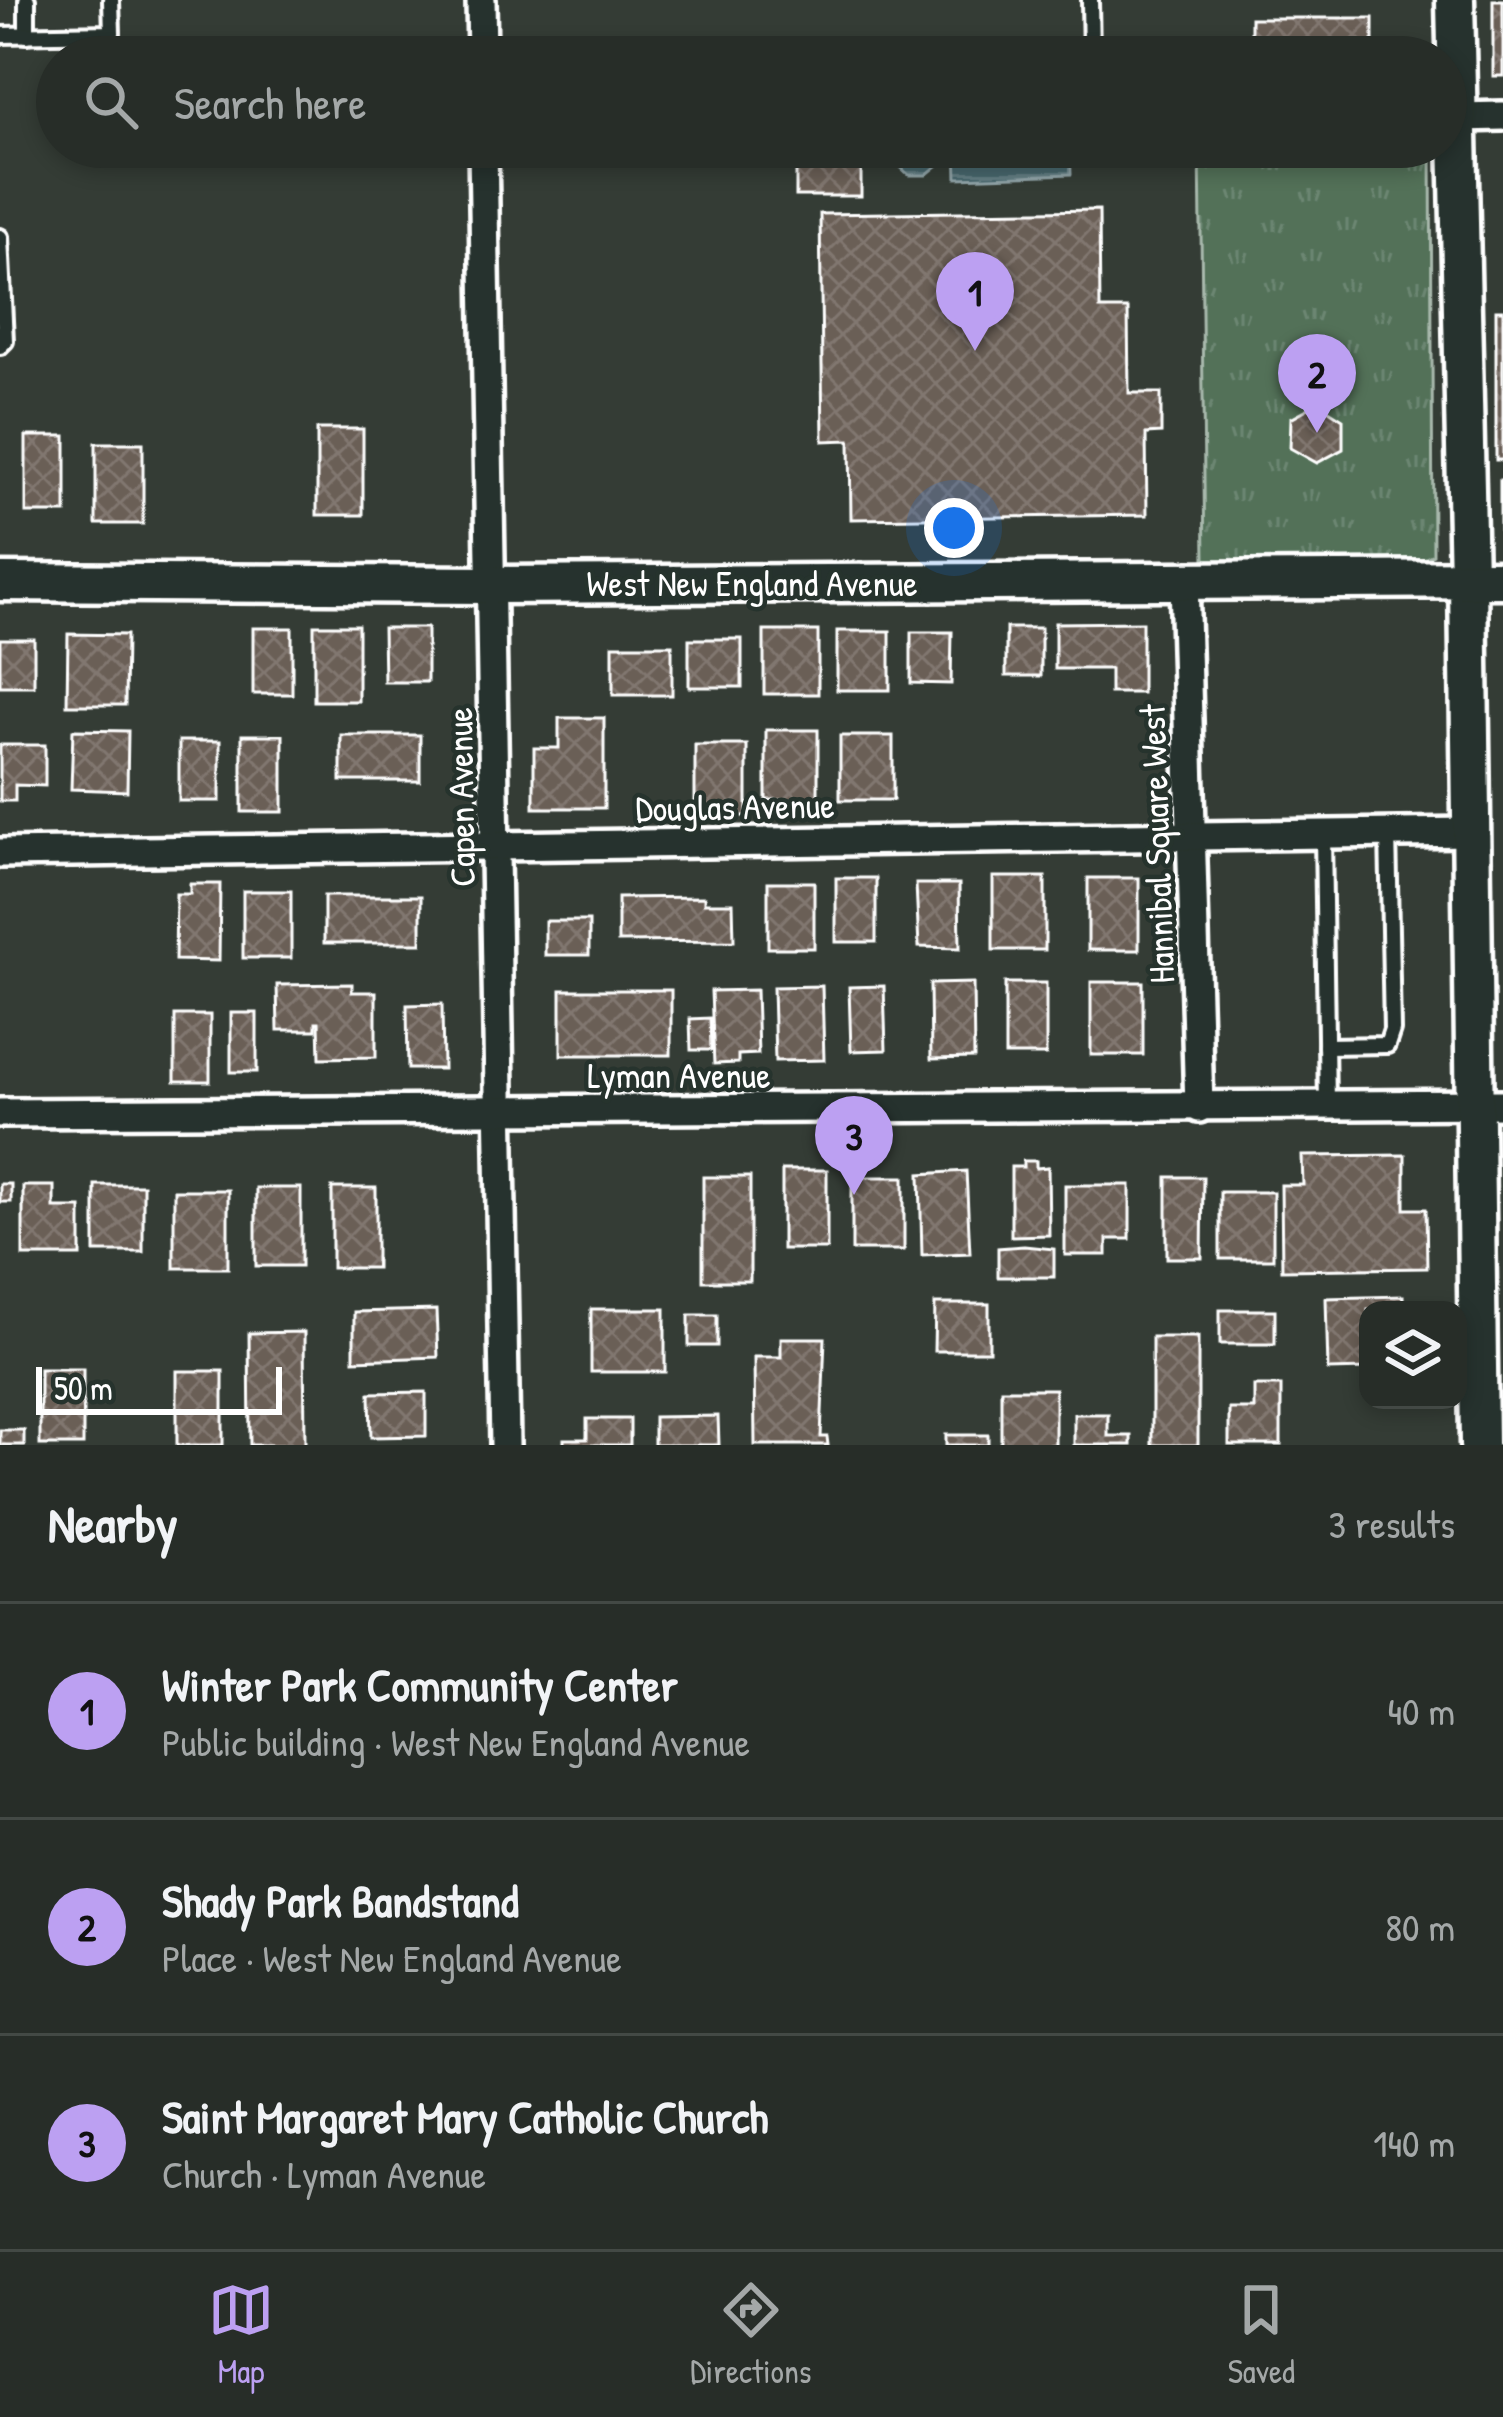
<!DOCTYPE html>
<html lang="en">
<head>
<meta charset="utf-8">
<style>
	:root { --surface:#272d28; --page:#333934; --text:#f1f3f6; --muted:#a4a8a8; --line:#434945; --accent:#bca0f2 }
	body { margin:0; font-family:"Patrick Hand",sans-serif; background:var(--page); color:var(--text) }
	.controls { position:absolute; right:36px; bottom:36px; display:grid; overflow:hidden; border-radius:24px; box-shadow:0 6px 18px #0003 }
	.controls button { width:108px; height:108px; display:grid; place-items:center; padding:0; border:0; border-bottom:3px solid var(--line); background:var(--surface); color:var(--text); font:60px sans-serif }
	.scale { position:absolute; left:36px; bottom:30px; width:246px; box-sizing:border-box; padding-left:12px; border:6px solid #fff; border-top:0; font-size:33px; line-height:42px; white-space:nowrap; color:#fff; -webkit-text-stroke:9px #26332d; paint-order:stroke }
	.you { position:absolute; left:954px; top:528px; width:42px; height:42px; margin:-30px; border:9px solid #fff; border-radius:50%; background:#1a73e8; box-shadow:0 0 0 18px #1a73e833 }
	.badge { display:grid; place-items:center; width:78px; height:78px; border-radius:50%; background:var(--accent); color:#111; font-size:39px; font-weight:700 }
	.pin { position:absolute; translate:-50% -99px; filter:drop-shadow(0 3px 6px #0008) }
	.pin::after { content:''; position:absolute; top:63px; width:42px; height:36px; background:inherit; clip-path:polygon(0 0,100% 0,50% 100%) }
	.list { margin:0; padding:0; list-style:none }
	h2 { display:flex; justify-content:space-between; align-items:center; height:156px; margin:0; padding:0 48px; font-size:51px }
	h2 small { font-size:39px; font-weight:400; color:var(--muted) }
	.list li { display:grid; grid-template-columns:78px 1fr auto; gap:36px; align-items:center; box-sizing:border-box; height:216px; padding:0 48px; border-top:3px solid var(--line) }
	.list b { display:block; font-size:45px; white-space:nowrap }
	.list p { margin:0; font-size:39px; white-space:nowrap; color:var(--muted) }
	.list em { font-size:39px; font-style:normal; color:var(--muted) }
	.icon { flex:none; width:66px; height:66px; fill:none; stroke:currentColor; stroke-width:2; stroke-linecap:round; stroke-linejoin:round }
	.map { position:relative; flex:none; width:1503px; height:1445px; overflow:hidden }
	.search { position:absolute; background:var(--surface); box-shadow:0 6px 18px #0003; left:36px; right:36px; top:36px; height:132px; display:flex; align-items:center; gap:30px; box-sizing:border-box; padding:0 42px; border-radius:66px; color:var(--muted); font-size:45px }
	.sheet { height:804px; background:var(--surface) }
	nav { display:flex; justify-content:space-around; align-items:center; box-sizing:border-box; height:168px; border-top:3px solid var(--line); background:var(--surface); font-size:33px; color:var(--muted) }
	nav a { display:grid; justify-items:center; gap:6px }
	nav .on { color:var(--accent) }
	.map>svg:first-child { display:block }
	.park { fill:url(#park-tufts); stroke:#a8b8ac; stroke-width:3 }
	.water { fill:url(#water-rules); stroke:#90a3a7; stroke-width:3 }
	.building { fill:url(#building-cross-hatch); stroke:#fff; stroke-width:3 }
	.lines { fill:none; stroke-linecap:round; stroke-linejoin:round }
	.lane-casing { stroke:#fff; stroke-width:22 }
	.street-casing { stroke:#fff; stroke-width:36 }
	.secondary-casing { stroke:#fff; stroke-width:45 }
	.lane { stroke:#26332d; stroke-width:14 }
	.street { stroke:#26332d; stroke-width:27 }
	.secondary { stroke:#26332d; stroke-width:36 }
	.labels { text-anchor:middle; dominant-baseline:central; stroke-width:9; stroke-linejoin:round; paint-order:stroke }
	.street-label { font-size:36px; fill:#fff; stroke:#26332d }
</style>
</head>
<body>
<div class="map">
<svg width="1503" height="1445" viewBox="0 0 1503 1445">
	<defs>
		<pattern id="park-tufts" width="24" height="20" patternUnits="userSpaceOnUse" patternTransform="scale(3)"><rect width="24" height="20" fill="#527159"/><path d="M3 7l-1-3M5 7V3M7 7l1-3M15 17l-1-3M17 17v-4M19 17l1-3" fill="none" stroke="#6c8672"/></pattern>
		<pattern id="water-rules" width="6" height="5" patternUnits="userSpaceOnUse" patternTransform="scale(3)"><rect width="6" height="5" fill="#46666c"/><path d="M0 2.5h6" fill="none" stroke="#627d82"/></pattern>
		<pattern id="building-cross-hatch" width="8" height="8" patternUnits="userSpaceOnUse" patternTransform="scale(3)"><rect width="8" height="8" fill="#6b5f57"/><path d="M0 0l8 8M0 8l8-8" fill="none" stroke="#817770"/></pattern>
	</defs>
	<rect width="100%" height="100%" fill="#343c35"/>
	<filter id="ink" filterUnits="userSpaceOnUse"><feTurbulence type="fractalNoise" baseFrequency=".00833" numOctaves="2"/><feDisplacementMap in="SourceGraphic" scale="24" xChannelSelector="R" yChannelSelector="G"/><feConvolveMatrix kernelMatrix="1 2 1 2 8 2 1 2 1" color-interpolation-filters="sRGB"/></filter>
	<g filter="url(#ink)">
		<!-- park -->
		<path class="park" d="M1200,147H1431L1433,554L1415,564L1205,561Z"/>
		<!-- water -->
		<g class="water">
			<path d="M895,147H944L942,162L926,175H909L896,163Z"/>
			<path d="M975,147H1070L1071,174L957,178L956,150Z"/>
		</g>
		<!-- building -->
		<g class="building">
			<rect x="1493" y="0" width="10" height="76"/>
			<rect x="1251" y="18" width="122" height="39"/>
			<rect x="796" y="147" width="65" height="49"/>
			<path d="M1099,210L1100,309H1128L1129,393H1161V433L1146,434L1147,515L851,519L850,440L823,441L820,214Z"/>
			<rect x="1496" y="310" width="7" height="150"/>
			<path d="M1318,403L1343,419V449L1317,463L1290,448L1291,418Z"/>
			<rect x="317" y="429" width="46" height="86"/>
			<rect x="26" y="436" width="40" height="77"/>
			<rect x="96" y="443" width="47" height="81"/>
			<rect x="1500" y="480" width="3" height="53"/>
			<path d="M1142,622V693H1110V669H1055V623Z"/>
			<rect x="314" y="625" width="44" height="76"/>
			<rect x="253" y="628" width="39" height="66"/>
			<path d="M383,628H427V682H384Z"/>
			<rect x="1006" y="628" width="35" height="48"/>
			<rect x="764" y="631" width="54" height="63"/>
			<rect x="837" y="631" width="53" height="59"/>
			<path d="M911,632H952L951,684L911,683Z"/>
			<path d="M68,634L126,635L125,705H67Z"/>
			<rect x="0" y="639" width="34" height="47"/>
			<rect x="689" y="639" width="53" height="48"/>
			<rect x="613" y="645" width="59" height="50"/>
			<path d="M559,718H604V808H534V748H559Z"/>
			<path d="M73,730L128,731L127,791L71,789Z"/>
			<rect x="766" y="730" width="52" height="70"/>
			<rect x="242" y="735" width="41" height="77"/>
			<rect x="341" y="735" width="79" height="46"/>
			<rect x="840" y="736" width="53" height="64"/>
			<rect x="179" y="741" width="41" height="60"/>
			<path d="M0,745H45V786L15,785V801H0Z"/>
			<rect x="695" y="745" width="52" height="71"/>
			<rect x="993" y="877" width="52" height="73"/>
			<rect x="836" y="878" width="40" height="64"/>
			<rect x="1088" y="878" width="51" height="72"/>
			<rect x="768" y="882" width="46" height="66"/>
			<path d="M190,884H220L219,961L175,960L176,894H190Z"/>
			<path d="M916,884H959L960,948L919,947Z"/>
			<rect x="243" y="891" width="48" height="67"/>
			<rect x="324" y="896" width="97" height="47"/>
			<path d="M704,897V903H733L734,941L618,942V898Z"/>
			<rect x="545" y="921" width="44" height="34"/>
			<rect x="1091" y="982" width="52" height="73"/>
			<path d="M973,983L974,1058L931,1059L930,984Z"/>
			<rect x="1005" y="983" width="41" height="72"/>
			<path d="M352,984V992H376V1057L320,1058L319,1022H316V1030H278L277,985Z"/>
			<path d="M822,986L824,1060L775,1061L773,987Z"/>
			<path d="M884,986L886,1050L851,1051L849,987Z"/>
			<rect x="561" y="990" width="110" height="65"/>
			<path d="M756,990L758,1054L738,1055V1063L714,1064L711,991Z"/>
			<path d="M442,1004L443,1069H408L407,1005Z"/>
			<rect x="231" y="1013" width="26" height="59"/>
			<rect x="175" y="1015" width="35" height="66"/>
			<path d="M710,1018L711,1050H691L690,1019Z"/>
			<path d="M1405,1155V1209H1426L1427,1268L1282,1270L1281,1185H1303L1302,1156Z"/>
			<path d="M1023,1161H1036V1168L1048,1167L1049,1235L1011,1236V1167H1023Z"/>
			<rect x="782" y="1170" width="45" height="79"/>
			<path d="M966,1171L970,1253L922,1255L920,1174Z"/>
			<rect x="703" y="1177" width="47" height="104"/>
			<rect x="852" y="1177" width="52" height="73"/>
			<path d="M1167,1177H1203L1202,1258H1167Z"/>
			<rect x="0" y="1184" width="11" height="18"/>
			<rect x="95" y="1185" width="48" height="67"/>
			<path d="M1065,1185H1130V1239H1107V1255H1065Z"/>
			<path d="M23,1186H54V1208H81V1256H23Z"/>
			<rect x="256" y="1188" width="45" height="78"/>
			<rect x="332" y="1188" width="44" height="80"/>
			<rect x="174" y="1190" width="54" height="78"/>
			<rect x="1220" y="1192" width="53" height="67"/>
			<path d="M1024,1246L1054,1249V1277H998V1248Z"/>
			<path d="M1403,1296V1310H1368V1369L1328,1370L1326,1298Z"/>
			<path d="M935,1304H989V1351H934Z"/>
			<rect x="591" y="1309" width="74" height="63"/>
			<path d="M436,1310L438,1357L354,1360V1312Z"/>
			<rect x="1220" y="1310" width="55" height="34"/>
			<rect x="689" y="1315" width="28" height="31"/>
			<path d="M304,1332L305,1445H250L249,1333Z"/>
			<rect x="1152" y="1337" width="46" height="108"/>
			<path d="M781,1338H825L821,1437H827L828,1445H755L754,1357H781Z"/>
			<rect x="40" y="1369" width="43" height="76"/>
			<rect x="177" y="1371" width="46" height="74"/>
			<path d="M1254,1386H1281V1445H1229V1409H1254Z"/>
			<rect x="1001" y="1389" width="54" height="56"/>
			<path d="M426,1392V1436L371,1437L370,1393Z"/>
			<path d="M1074,1414H1108V1436H1131V1445H1074Z"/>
			<path d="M718,1416L719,1445H654V1417Z"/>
			<path d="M587,1419H630V1445H564V1439H587Z"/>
			<rect x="0" y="1430" width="24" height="15"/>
			<rect x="946" y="1435" width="42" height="10"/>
		</g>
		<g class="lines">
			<defs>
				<g id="lane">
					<path d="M27,0V35"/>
					<path d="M1090,0L1091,57"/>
					<path d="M0,35L112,33L111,0"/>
					<path d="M0,237L5,341L0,346"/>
					<path d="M1323,834L1327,1106"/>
					<path d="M1326,1046L1387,1045L1392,1030L1388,832"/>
				</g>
				<g id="street">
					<path d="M481,0L482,57"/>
					<path d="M1459,117L1503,116"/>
					<path d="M483,147L505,1445"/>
					<path d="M1184,579L1199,1108"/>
					<path d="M0,853L1471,832"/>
					<path d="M0,1113L1503,1104"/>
				</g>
				<g id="secondary">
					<path d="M1455,0L1468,579L1479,1445"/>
					<path d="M0,582L491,585L1503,579"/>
				</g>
			</defs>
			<!-- lane casing -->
			<use href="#lane" class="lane-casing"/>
			<!-- street casing -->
			<use href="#street" class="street-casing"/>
			<!-- secondary casing -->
			<use href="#secondary" class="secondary-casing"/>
			<!-- lane -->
			<use href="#lane" class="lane"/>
			<!-- street -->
			<use href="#street" class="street"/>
			<!-- secondary -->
			<use href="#secondary" class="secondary"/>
		</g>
	</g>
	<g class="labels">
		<!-- street labels -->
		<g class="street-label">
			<text x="752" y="582">West New England Avenue</text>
			<text transform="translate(460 797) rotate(-91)">Capen Avenue</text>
			<text transform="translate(735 806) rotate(-1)">Douglas Avenue</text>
			<text transform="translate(1156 844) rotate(-92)">Hannibal Square West</text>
			<text x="679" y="1074">Lyman Avenue</text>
		</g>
	</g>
</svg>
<div class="controls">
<button><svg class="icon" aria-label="layers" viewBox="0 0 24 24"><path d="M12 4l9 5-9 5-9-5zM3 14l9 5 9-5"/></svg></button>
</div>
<div class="scale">50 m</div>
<div class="you"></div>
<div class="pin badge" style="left:975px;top:351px">1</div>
<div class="pin badge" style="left:1317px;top:433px">2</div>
<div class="pin badge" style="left:854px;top:1195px">3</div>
<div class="search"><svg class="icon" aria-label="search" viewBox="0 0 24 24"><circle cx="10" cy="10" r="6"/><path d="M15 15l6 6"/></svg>Search here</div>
</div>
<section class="sheet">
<h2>Nearby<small>3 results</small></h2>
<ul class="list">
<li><span class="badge">1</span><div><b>Winter Park Community Center</b><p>Public building · West New England Avenue</p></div><em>40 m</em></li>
<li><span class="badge">2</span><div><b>Shady Park Bandstand</b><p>Place · West New England Avenue</p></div><em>80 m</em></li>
<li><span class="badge">3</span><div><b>Saint Margaret Mary Catholic Church</b><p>Church · Lyman Avenue</p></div><em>140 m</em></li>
</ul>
</section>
<nav>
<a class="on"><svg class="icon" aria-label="map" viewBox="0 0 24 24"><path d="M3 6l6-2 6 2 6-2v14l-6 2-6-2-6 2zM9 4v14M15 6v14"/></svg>Map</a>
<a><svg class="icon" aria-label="directions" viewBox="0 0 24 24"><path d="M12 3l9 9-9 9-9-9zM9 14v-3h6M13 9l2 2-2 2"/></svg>Directions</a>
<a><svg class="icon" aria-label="saved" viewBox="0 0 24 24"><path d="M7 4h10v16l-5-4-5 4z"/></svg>Saved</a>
</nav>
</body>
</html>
